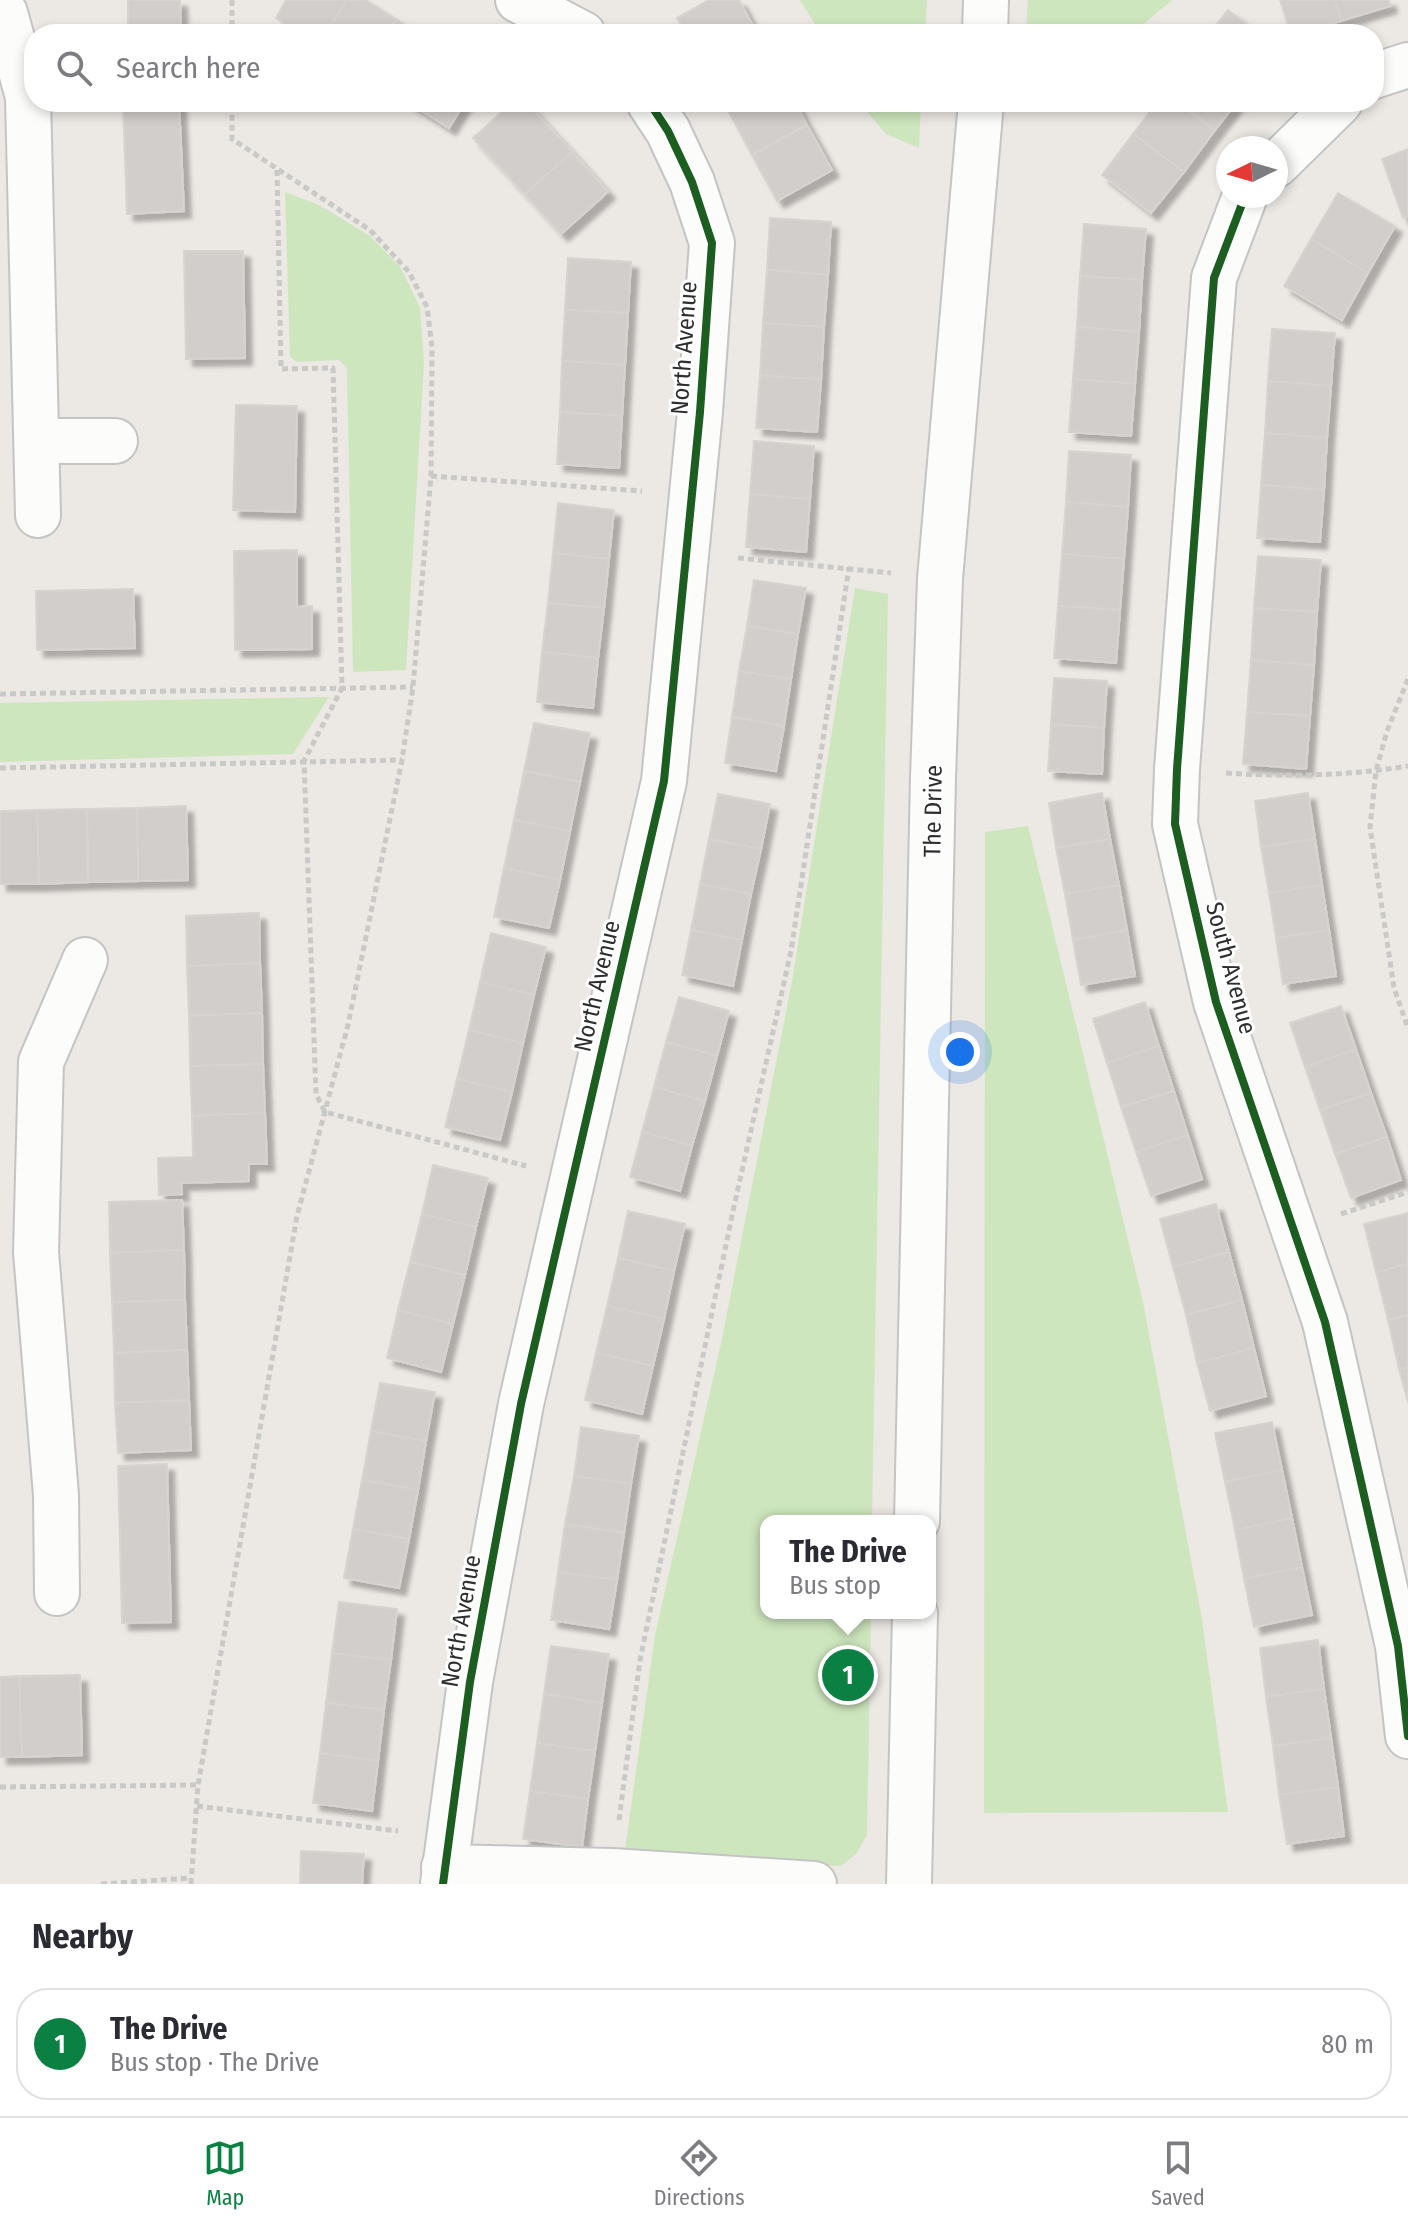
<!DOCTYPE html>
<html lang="en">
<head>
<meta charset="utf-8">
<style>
	:root { --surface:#fff; --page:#f7f7f7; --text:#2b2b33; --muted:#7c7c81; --line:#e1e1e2; --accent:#0b8043 }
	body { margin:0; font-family:"Fira Sans Condensed",sans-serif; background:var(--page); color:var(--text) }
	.compass { position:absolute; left:1216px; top:136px; width:72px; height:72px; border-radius:50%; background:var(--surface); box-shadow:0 4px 12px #0003; rotate:265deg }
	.you { position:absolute; left:960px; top:1052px; width:28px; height:28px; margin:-20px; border:6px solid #fff; border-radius:50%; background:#1a73e8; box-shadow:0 0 0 12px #1a73e833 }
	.badge { display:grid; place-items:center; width:52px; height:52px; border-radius:50%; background:var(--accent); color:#fff; font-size:26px; font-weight:700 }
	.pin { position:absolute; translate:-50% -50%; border:4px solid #fff; box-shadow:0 2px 8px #0006 }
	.popup { position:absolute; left:760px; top:1515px; width:176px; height:104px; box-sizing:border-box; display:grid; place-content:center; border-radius:16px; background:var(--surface); filter:drop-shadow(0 2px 6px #0005); font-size:26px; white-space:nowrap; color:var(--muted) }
	.popup b { font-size:30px; color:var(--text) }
	.popup::after { content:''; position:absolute; left:50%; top:100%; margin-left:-16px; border:16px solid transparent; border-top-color:var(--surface) }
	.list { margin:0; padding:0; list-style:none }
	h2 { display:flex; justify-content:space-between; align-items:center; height:104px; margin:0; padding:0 32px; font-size:34px }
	h2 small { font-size:26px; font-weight:400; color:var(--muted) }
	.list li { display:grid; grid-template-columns:52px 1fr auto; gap:24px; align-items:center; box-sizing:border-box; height:112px; margin:0 16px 16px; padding:0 16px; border:2px solid var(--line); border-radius:32px }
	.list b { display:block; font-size:30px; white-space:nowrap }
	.list p { margin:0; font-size:26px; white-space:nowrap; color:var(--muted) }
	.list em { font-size:26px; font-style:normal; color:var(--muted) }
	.icon { flex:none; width:44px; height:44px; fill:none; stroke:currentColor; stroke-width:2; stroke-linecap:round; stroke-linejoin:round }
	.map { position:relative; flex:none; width:1408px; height:1884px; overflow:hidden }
	.search { position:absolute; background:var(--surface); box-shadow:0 4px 12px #0003; left:24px; right:24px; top:24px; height:88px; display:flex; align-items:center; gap:20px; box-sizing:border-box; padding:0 28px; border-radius:32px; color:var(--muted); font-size:30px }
	.sheet { height:232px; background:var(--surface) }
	nav { display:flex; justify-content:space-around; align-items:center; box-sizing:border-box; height:112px; border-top:2px solid var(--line); background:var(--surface); font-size:22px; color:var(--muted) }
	nav a { display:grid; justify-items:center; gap:4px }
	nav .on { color:var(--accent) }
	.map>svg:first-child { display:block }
	.green { fill:#cee6be }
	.building { fill:#d1cecb; stroke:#d7d4d0; stroke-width:2; filter:url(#shadow) }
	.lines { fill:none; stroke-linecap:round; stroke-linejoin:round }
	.street-casing { stroke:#c5c4c5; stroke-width:48 }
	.path { stroke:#c9c9c8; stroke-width:5; stroke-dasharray:6 4; stroke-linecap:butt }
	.street { stroke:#fcfcfb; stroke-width:44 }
	.cycleway-casing { stroke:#fff; stroke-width:13 }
	.cycleway { stroke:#1b5e20; stroke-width:8 }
	.labels { text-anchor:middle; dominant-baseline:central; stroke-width:6; stroke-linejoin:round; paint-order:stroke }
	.street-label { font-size:24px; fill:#2e2e2e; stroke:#fff }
</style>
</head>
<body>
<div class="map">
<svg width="1408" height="1884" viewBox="0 0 1408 1884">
	<defs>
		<filter id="shadow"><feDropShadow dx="7" dy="7" stdDeviation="2" flood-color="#0004"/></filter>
	</defs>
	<rect width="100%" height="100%" fill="#ece8e4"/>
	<!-- green -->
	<g class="green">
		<path d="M800,0H927L925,34H821Z"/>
		<path d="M1028,0H1172L1132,34H1026Z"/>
		<path d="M859,102H921L919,148L886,134Z"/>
		<path d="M285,192L319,205L370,236L401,268L420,308L424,363L406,670L353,672L347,368L339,360L297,362L290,357Z"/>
		<path d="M855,588L888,594L872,1521H766V1613H871L867,1835L856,1854L841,1866L624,1857L655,1635L722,1339L792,981Z"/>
		<path d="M329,697L293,754L0,762V703Z"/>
		<path d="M1028,826L1143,1302L1202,1619L1228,1812L984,1813L985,832Z"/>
	</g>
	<!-- building -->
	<g class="building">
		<path d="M128,0H180L181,34H128Z"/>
		<path d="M286,0H347L325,34H301L276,18Z"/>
		<path d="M347,0H366L396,19L387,34H325Z"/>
		<path d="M709,0H739L757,33L686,34L677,18Z"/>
		<path d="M1280,0H1335L1341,21L1291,34Z"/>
		<path d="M1335,0H1389L1390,6L1341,21Z"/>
		<path d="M1228,10L1260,34H1209Z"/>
		<path d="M396,19L419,34H387Z"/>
		<path d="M408,102H465L449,128Z"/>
		<path d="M513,102H526L572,152L525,194L473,138Z"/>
		<path d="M741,102H795L807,125L752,155L727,109Z"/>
		<path d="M1157,102H1177L1215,130L1184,172L1133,134Z"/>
		<path d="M1177,102H1237L1215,130Z"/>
		<path d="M179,103L184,211L127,214L123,104Z"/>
		<path d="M807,125L832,170L777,201L752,155Z"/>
		<path d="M1133,134L1184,172L1151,213L1102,175Z"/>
		<path d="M1408,149V216L1403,218L1382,159Z"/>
		<path d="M572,152L608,192L561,234L525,194Z"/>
		<path d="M1338,193L1395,226L1368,273L1311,239Z"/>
		<path d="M770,218L831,222L828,275L767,270Z"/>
		<path d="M1084,224L1146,229L1142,280L1080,276Z"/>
		<path d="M1311,239L1368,273L1342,320L1284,286Z"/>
		<path d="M184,251H243L245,358L186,359Z"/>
		<path d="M568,258L631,262L628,313L565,310Z"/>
		<path d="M767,270L828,275L824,327L763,323Z"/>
		<path d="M1080,276L1142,280L1139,332L1077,327Z"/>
		<path d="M565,310L628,313L625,365L562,361Z"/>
		<path d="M763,323L824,327L821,380L760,375Z"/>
		<path d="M1077,327L1139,332L1135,384L1073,379Z"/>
		<path d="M1272,329L1335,333L1331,386L1268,381Z"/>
		<path d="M562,361L625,365L622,416L560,412Z"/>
		<path d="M760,375L821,380L817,432L756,428Z"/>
		<path d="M1073,379L1135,384L1131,436L1069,432Z"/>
		<path d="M1268,381L1331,386L1327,438L1265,433Z"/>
		<path d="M236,405L297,406L295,512L233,510Z"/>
		<path d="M560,412L622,416L619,468L557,464Z"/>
		<path d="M1265,433L1327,438L1324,490L1261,485Z"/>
		<path d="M754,441L814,446L810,499L750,494Z"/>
		<path d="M1069,451L1131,455L1128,507L1066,502Z"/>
		<path d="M1261,485L1324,490L1320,542L1257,538Z"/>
		<path d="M750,494L810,499L806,552L746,547Z"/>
		<path d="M1066,502L1128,507L1124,559L1062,554Z"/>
		<path d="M558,503L614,510L609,559L553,553Z"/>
		<path d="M297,550V607L312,606V649L235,650L234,551Z"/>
		<path d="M553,553L609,559L604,608L548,603Z"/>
		<path d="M1062,554L1124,559L1120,610L1058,606Z"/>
		<path d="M1258,556L1321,560L1317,612L1254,608Z"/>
		<path d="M754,580L806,588L798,634L747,626Z"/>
		<path d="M133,589L135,648L37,650L36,591Z"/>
		<path d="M548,603L604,608L598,658L542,652Z"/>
		<path d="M1058,606L1120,610L1116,663L1054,658Z"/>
		<path d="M1254,608L1317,612L1314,665L1251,660Z"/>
		<path d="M747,626L798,634L791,679L739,671Z"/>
		<path d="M542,652L598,658L593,708L537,702Z"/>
		<path d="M1251,660L1314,665L1310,716L1247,712Z"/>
		<path d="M739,671L791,679L784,726L732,717Z"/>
		<path d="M1054,678L1107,681L1104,728L1051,724Z"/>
		<path d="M1247,712L1310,716L1306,769L1243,764Z"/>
		<path d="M732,717L784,726L776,771L725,763Z"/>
		<path d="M534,723L590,733L580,782L524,771Z"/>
		<path d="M1051,724L1104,728L1102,774L1048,771Z"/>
		<path d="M524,771L580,782L570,831L514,820Z"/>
		<path d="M1102,793L1110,839L1056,848L1049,803Z"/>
		<path d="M1308,793L1315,839L1261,847L1255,801Z"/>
		<path d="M718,794L770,804L761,849L709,839Z"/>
		<path d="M186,806L188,880L138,881L137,808Z"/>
		<path d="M137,808L138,881L88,882L87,809Z"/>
		<path d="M87,809L88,882L39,884L37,810Z"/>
		<path d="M37,810L39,884H0V811Z"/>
		<path d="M514,820L570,831L560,880L504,868Z"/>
		<path d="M709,839L761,849L751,894L700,884Z"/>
		<path d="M1110,839L1119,885L1065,894L1056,848Z"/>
		<path d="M1315,839L1322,885L1269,893L1261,847Z"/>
		<path d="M504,868L560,880L549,928L494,917Z"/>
		<path d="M700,884L751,894L742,940L691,930Z"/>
		<path d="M1119,885L1127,930L1073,940L1065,894Z"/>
		<path d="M1322,885L1329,930L1276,938L1269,893Z"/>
		<path d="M259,913L260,963L187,966L186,916Z"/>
		<path d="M691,930L742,940L733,986L682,975Z"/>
		<path d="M1127,930L1135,976L1081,985L1073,940Z"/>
		<path d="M1329,930L1336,976L1283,984L1276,938Z"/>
		<path d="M491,933L546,947L534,995L480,982Z"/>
		<path d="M260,963L262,1013L189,1016L187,966Z"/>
		<path d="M480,982L534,995L523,1043L469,1030Z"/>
		<path d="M679,997L729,1011L717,1056L666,1042Z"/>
		<path d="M1145,1002L1159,1046L1107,1063L1093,1019Z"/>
		<path d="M1341,1006L1356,1049L1305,1067L1290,1023Z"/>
		<path d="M262,1013L263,1064L190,1066L189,1016Z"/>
		<path d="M469,1030L523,1043L512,1092L457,1079Z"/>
		<path d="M666,1042L717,1056L705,1101L654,1087Z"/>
		<path d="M1159,1046L1174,1091L1121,1107L1107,1063Z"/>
		<path d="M1356,1049L1371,1093L1320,1110L1305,1067Z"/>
		<path d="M263,1064L265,1113L192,1116L190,1066Z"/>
		<path d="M457,1079L512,1092L500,1140L445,1127Z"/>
		<path d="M654,1087L705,1101L692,1146L642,1132Z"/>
		<path d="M1174,1091L1188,1135L1136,1152L1121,1107Z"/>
		<path d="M1371,1093L1387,1137L1335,1154L1320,1110Z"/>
		<path d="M265,1113L267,1164H249V1181L181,1183L182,1194L159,1195L158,1158L193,1157L192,1116Z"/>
		<path d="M642,1132L692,1146L680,1191L630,1177Z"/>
		<path d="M1188,1135L1202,1179L1151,1196L1136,1152Z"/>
		<path d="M1387,1137L1401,1180L1351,1198L1335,1154Z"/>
		<path d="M433,1165L488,1178L476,1227L422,1214Z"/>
		<path d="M182,1200L184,1250L110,1253L109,1202Z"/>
		<path d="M1216,1204L1229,1252L1173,1267L1160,1219Z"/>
		<path d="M628,1211L685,1224L674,1271L618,1258Z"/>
		<path d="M1408,1213V1264L1376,1272L1364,1224Z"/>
		<path d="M422,1214L476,1227L465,1275L410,1262Z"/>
		<path d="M184,1250L185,1300L112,1302L110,1253Z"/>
		<path d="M1229,1252L1242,1300L1186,1315L1173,1267Z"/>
		<path d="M618,1258L674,1271L664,1319L607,1306Z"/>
		<path d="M410,1262L465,1275L453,1324L398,1310Z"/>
		<path d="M1408,1264V1315L1388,1320L1376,1272Z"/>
		<path d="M185,1300L187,1350L114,1353L112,1302Z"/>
		<path d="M1242,1300L1254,1348L1197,1363L1186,1315Z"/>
		<path d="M607,1306L664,1319L653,1366L596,1353Z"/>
		<path d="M398,1310L453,1324L441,1372L387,1358Z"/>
		<path d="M1408,1315V1367L1399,1369L1388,1320Z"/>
		<path d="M1254,1348L1266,1396L1210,1411L1197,1363Z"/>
		<path d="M187,1350L189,1400L115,1403L114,1353Z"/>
		<path d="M596,1353L653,1366L642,1414L585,1400Z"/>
		<path d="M1408,1367V1402L1399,1369Z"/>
		<path d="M380,1383L435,1392L426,1441L371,1431Z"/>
		<path d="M189,1400L191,1450L118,1453L115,1403Z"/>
		<path d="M1272,1422L1282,1470L1225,1482L1215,1433Z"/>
		<path d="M581,1427L639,1436L631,1484L574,1476Z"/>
		<path d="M371,1431L426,1441L418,1490L362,1480Z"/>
		<path d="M167,1464L171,1622L122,1623L118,1466Z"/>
		<path d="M1282,1470L1292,1518L1235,1530L1225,1482Z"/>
		<path d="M574,1476L631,1484L624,1533L565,1524Z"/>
		<path d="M362,1480L418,1490L409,1539L353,1529Z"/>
		<path d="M1292,1518L1302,1567L1244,1579L1235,1530Z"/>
		<path d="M565,1524L624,1533L617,1580L558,1572Z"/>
		<path d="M353,1529L409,1539L399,1588L344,1578Z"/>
		<path d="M1302,1567L1312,1615L1254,1627L1244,1579Z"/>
		<path d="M558,1572L617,1580L609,1629L551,1620Z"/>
		<path d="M339,1602L397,1609L391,1660L332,1653Z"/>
		<path d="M1318,1640L1324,1689L1266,1697L1260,1648Z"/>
		<path d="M551,1646L609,1654L602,1703L544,1694Z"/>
		<path d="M332,1653L391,1660L384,1710L326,1703Z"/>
		<path d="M80,1675L82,1755L22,1757L19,1676Z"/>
		<path d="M19,1676L22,1757H0V1677Z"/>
		<path d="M1324,1689L1331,1738L1273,1746L1266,1697Z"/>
		<path d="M544,1694L602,1703L595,1751L537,1743Z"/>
		<path d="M326,1703L384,1710L378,1761L320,1753Z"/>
		<path d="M1331,1738L1338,1787L1279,1795L1273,1746Z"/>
		<path d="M537,1743L595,1751L588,1799L530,1791Z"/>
		<path d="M320,1753L378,1761L372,1811L313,1803Z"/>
		<path d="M1338,1787L1344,1836L1287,1844L1279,1795Z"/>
		<path d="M530,1791L588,1799L582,1847L523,1839Z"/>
		<path d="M301,1851L364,1854L362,1884H300Z"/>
	</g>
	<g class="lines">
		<defs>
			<g id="street">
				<path d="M518,0L583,34"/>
				<path d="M0,8L5,13L28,97L38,515"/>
				<path d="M985,34L986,0"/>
				<path d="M1374,76L1408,65"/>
				<path d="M1276,165L1340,102"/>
				<path d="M1245,196L1214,278L1177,769L1175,824L1216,1002L1325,1322L1398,1646L1408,1736"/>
				<path d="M39,441H115"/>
				<path d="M917,1521L933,777L940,579L981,102"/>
				<path d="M57,1593L56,1495L36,1252L41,1062L85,960"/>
				<path d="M444,1867L612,1871L814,1884"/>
				<path d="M443,1884L470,1682L521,1404L664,781L700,412L712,243L692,182L668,131L649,102"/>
				<path d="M909,1884L915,1613"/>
			</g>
		</defs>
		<!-- street casing -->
		<use href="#street" class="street-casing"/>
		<!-- path -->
		<g class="path">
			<path d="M232,0V34"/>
			<path d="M277,170L281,369L333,368L342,688L304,761L316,1094L325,1112L526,1166"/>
			<path d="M431,476L642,491"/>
			<path d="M738,558L891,573"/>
			<path d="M1408,679L1387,731L1376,771L1370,827L1394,988L1408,1028"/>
			<path d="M0,694L413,687"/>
			<path d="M0,768L402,760"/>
			<path d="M1226,773C1287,777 1347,776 1408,766"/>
			<path d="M1341,1214L1408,1192"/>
			<path d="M0,1787L198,1785"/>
			<path d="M197,1806L398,1831"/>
			<path d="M619,1820L640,1660L733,1211L791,951L849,567"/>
			<path d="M101,1884L191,1878"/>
			<path d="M191,1884L198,1785L297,1216L348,1025L402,760L413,687L431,476L432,347L427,307L409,272L370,230L232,139V102"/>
		</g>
		<!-- street -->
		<use href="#street" class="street"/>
		<defs>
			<g id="cycleway">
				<path d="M1245,196L1214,278L1177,769L1175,824L1216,1002L1325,1322L1398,1646L1408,1736"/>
				<path d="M443,1884L470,1682L521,1404L664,781L700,412L712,243L692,182L668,131L649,102"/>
			</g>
		</defs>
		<!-- cycleway casing -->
		<use href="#cycleway" class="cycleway-casing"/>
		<!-- cycleway -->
		<use href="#cycleway" class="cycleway"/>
	</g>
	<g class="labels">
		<!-- street labels -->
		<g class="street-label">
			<text transform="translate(684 348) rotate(-86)">North Avenue</text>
			<text transform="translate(933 811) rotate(-89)">The Drive</text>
			<text transform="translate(1231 968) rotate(75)">South Avenue</text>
			<text transform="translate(597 986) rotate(-77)">North Avenue</text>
			<text transform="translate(461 1621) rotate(-80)">North Avenue</text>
		</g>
	</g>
</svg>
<svg class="compass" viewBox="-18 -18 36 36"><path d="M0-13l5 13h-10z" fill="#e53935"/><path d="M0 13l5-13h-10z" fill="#7c7c81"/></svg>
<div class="you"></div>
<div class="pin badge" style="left:848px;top:1675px">1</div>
<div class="popup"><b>The Drive</b>Bus stop</div>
<div class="search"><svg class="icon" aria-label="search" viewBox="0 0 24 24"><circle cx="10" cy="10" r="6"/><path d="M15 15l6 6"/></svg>Search here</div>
</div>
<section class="sheet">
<h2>Nearby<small></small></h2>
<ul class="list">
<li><span class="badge">1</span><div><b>The Drive</b><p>Bus stop · The Drive</p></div><em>80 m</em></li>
</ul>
</section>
<nav>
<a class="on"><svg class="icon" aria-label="map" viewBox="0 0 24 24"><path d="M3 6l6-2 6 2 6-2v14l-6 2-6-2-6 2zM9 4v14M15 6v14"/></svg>Map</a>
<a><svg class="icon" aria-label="directions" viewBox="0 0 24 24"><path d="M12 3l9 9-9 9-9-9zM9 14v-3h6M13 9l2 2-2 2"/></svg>Directions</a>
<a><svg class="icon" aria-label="saved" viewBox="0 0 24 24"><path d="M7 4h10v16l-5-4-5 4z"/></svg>Saved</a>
</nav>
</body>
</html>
